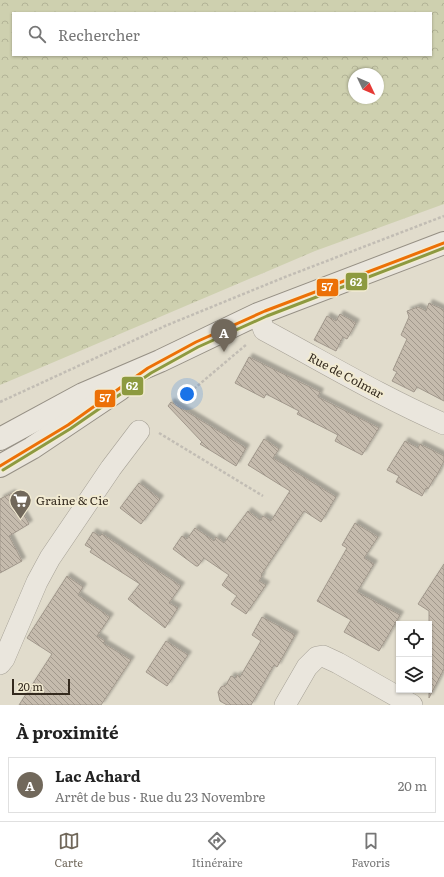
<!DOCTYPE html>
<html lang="fr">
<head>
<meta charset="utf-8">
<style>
	:root { --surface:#fff; --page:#f2f2f2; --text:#222; --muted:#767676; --line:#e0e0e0; --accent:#71685b }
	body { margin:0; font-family:Literata,serif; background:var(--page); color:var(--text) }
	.controls { position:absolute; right:12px; bottom:12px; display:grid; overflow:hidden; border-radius:0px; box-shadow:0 1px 3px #0004 }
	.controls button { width:36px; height:36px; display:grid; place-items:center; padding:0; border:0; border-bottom:1px solid var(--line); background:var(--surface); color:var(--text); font:20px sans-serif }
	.compass { position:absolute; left:348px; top:68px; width:36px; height:36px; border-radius:50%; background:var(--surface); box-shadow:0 1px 3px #0004; rotate:134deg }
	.scale { position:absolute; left:12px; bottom:10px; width:58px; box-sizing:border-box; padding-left:4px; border:2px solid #342a1e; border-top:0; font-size:11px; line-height:14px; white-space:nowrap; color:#342a1e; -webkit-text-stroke:3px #f2ebd2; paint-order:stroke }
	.you { position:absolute; left:187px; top:394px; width:14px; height:14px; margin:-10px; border:3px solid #fff; border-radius:50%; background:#1a73e8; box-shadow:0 0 0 6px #1a73e833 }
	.badge { display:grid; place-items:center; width:26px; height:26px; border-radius:50%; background:var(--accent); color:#fff; font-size:13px; font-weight:700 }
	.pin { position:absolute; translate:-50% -33px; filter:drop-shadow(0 1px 2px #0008) }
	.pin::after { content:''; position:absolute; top:21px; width:14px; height:12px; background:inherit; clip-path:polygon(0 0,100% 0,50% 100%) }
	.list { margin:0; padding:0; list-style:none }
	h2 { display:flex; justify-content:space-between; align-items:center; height:52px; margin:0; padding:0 16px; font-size:17px }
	h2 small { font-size:13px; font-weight:400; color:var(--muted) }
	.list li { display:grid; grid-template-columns:26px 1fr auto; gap:12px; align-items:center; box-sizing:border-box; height:56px; margin:0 8px 8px; padding:0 8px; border:1px solid var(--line); border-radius:0px }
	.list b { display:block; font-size:15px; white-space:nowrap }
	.list p { margin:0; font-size:13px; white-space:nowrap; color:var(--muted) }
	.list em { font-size:13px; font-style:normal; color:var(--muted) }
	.icon { flex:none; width:22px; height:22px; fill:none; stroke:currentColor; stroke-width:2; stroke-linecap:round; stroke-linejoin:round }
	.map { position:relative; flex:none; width:444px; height:705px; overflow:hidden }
	.search { position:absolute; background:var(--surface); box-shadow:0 1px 3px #0004; left:12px; right:12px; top:12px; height:44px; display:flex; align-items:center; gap:10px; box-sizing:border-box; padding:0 14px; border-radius:0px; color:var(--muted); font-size:15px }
	.sheet { height:116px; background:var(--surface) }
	nav { display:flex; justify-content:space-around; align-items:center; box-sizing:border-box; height:56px; border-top:1px solid var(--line); background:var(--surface); font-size:11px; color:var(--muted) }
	nav a { display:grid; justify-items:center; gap:2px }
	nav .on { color:var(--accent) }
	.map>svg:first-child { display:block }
	.forest { fill:url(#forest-crowns); fill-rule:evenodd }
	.building { fill:url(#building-back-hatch); stroke:#a1988c; filter:url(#shadow) }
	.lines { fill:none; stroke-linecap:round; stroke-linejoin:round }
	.street-casing { stroke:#a6a196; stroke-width:22 }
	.secondary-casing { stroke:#969085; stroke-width:24 }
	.path { stroke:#c2bdb4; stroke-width:2.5; stroke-dasharray:3 2; stroke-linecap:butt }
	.street { stroke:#eae6dd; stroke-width:21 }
	.secondary { stroke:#eae6dd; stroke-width:22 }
	.bus-1-casing { stroke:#f2ebd2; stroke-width:6 }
	.bus-2-casing { stroke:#f2ebd2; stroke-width:6 }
	.bus-1 { stroke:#ec7007; stroke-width:3 }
	.bus-2 { stroke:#8d9a40; stroke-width:3 }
	.labels { text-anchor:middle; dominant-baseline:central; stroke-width:4; stroke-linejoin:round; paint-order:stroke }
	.street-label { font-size:12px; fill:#342a1e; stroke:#f2ebd2 }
	.poi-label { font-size:12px; fill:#342a1e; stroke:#f2ebd2; text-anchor:start }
	.line-badge { stroke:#f2ebd2; stroke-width:1.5 }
	.badge-label { font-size:11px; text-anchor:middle; font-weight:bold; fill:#fff }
</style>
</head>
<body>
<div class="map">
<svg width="444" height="705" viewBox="0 0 444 705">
	<defs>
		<pattern id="forest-crowns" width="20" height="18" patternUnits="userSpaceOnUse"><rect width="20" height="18" fill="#ced0af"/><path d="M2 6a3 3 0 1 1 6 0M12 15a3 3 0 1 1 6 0" fill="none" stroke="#b2b396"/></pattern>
		<pattern id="building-back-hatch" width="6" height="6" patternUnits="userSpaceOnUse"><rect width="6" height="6" fill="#c5bbad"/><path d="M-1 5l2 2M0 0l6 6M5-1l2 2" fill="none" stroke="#a1988c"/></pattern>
		<filter id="shadow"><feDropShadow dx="3.5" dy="-3.5" stdDeviation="1" flood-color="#0004"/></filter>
	</defs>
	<rect width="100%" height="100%" fill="#e1dccc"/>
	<!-- forest -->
	<path class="forest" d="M0,0H444V204L315,251L0,385ZM13,13H431V55H13ZM354,74H378V98H354Z"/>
	<!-- building -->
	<g class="building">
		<path d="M429,303L444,310V401L417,387L414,392L392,381L397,372L393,370L407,339L401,335L409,317L407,311L418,307L426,311Z"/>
		<path d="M340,314L356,323L347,339L343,337L336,351L314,340L327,316L336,321Z"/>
		<path d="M249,357L320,392L318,397L379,428L362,455L335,441L338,435L297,414L299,411L266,394L264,398L235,383Z"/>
		<path d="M171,402L246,448L236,466L200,444L202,442L168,406Z"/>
		<path d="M264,439L279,449L273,458L336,497L321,522L304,511L261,575L262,576L259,581L266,585L246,614L231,604L237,596L222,585L229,575L204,558L198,566H196L173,549L182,536L187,539L195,528L214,541L216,537L224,543L248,511L260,520L263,516L271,521L290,491L248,465Z"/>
		<path d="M405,441L418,448L420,444L444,456V461L436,477H435L428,489L426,488L422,496L396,482L399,476L387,470Z"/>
		<path d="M139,483L160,499L141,524L120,508Z"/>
		<path d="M12,493L29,524L9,536L22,561L0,573V499Z"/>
		<path d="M355,523L378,537L364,558L374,564L357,592L400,615L379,651L344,632L351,620L317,601L347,548L342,545Z"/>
		<path d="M93,532L100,536L102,534L181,586L169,603L178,608L165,628L128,599L140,584L90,552L92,549L85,545Z"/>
		<path d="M444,564V669L429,698V611L418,604Z"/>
		<path d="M67,576L83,587L78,595L110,617L97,636L105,641L103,643L131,660L101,705H19L52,654L27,638Z"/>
		<path d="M262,617L295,635L277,667L274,665L251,705H227L220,701L218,692L221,687L226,685L231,676L236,678L237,675L240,677L261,641L252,635Z"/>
		<path d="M166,641L188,655L167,686L146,672Z"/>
	</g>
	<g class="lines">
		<defs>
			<g id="street">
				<path d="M258,314L264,330C324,362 382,397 444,424"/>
				<path d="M0,664L4,659L37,582L50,558L111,468L139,431"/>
				<path d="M285,705L307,667L317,657L323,656L338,663L412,705"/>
			</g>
			<g id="secondary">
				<path d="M0,439L83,394L160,361L258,314L444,243"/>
				<path d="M0,466L32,448L120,389"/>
			</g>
		</defs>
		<!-- street casing -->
		<use href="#street" class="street-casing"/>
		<!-- secondary casing -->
		<use href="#secondary" class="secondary-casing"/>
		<!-- path -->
		<g class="path">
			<path d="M181,396L189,393L247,344"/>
			<path d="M0,402L165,326L285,277L444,216"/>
			<path d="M159,433L263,496"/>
		</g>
		<!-- street -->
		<use href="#street" class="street"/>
		<!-- secondary -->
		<use href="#secondary" class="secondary"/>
		<defs>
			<path id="bus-1" d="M0,466L68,425L148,368L196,342L265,311L444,243"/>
			<path id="bus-2" d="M3,470L70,429L151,373L198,347L267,316L444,248"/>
		</defs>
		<!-- bus-1 casing -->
		<use href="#bus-1" class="bus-1-casing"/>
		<!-- bus-2 casing -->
		<use href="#bus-2" class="bus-2-casing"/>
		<!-- bus-1 -->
		<use href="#bus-1" class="bus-1"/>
		<!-- bus-2 -->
		<use href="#bus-2" class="bus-2"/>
	</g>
	<!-- icons -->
	<defs>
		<symbol id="supermarket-pin" viewBox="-11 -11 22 30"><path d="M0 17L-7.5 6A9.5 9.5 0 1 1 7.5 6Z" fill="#71685b" stroke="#f2ebd2"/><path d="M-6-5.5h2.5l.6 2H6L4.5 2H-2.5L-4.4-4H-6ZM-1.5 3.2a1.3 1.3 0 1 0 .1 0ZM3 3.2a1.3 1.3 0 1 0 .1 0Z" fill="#fff"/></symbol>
	</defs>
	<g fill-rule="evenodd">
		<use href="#supermarket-pin" x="8" y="488" width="25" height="34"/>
	</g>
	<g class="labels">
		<!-- street labels -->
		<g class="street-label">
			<text transform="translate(346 375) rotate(28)">Rue de Colmar</text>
		</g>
		<!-- poi labels -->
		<g class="poi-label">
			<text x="36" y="500">Graine &amp; Cie</text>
		</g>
	</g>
	<g class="line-badge">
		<rect x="345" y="272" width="23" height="19" rx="4" fill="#8d9a40"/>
		<rect x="316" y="278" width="23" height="19" rx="4" fill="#ec7007"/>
		<rect x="121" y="376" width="23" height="20" rx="4" fill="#8d9a40"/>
		<rect x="94" y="389" width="22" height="19" rx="4" fill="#ec7007"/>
	</g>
	<g class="badge-label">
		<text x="356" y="286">62</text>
		<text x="327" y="291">57</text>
		<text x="132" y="390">62</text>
		<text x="105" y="402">57</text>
	</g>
</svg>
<div class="controls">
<button><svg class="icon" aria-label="locate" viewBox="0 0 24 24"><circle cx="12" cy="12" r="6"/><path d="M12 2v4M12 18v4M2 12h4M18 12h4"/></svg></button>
<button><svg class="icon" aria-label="layers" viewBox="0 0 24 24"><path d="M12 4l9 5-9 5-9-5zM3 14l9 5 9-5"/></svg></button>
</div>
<svg class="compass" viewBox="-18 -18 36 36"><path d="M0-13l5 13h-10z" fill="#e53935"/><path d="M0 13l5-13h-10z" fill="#767676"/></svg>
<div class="scale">20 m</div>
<div class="you"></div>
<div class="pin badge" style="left:224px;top:352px">A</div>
<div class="search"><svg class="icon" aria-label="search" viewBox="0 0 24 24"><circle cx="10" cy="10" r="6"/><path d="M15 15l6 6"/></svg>Rechercher</div>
</div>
<section class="sheet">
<h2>À proximité<small></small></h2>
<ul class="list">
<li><span class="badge">A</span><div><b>Lac Achard</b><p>Arrêt de bus · Rue du 23 Novembre</p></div><em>20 m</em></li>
</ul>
</section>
<nav>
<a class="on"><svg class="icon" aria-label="map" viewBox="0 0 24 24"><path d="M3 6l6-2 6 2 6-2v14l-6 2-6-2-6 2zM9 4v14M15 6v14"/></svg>Carte</a>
<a><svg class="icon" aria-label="directions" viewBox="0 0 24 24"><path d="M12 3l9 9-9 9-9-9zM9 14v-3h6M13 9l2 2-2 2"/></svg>Itinéraire</a>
<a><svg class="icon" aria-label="saved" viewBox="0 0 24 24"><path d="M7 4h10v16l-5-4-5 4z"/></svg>Favoris</a>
</nav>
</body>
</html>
